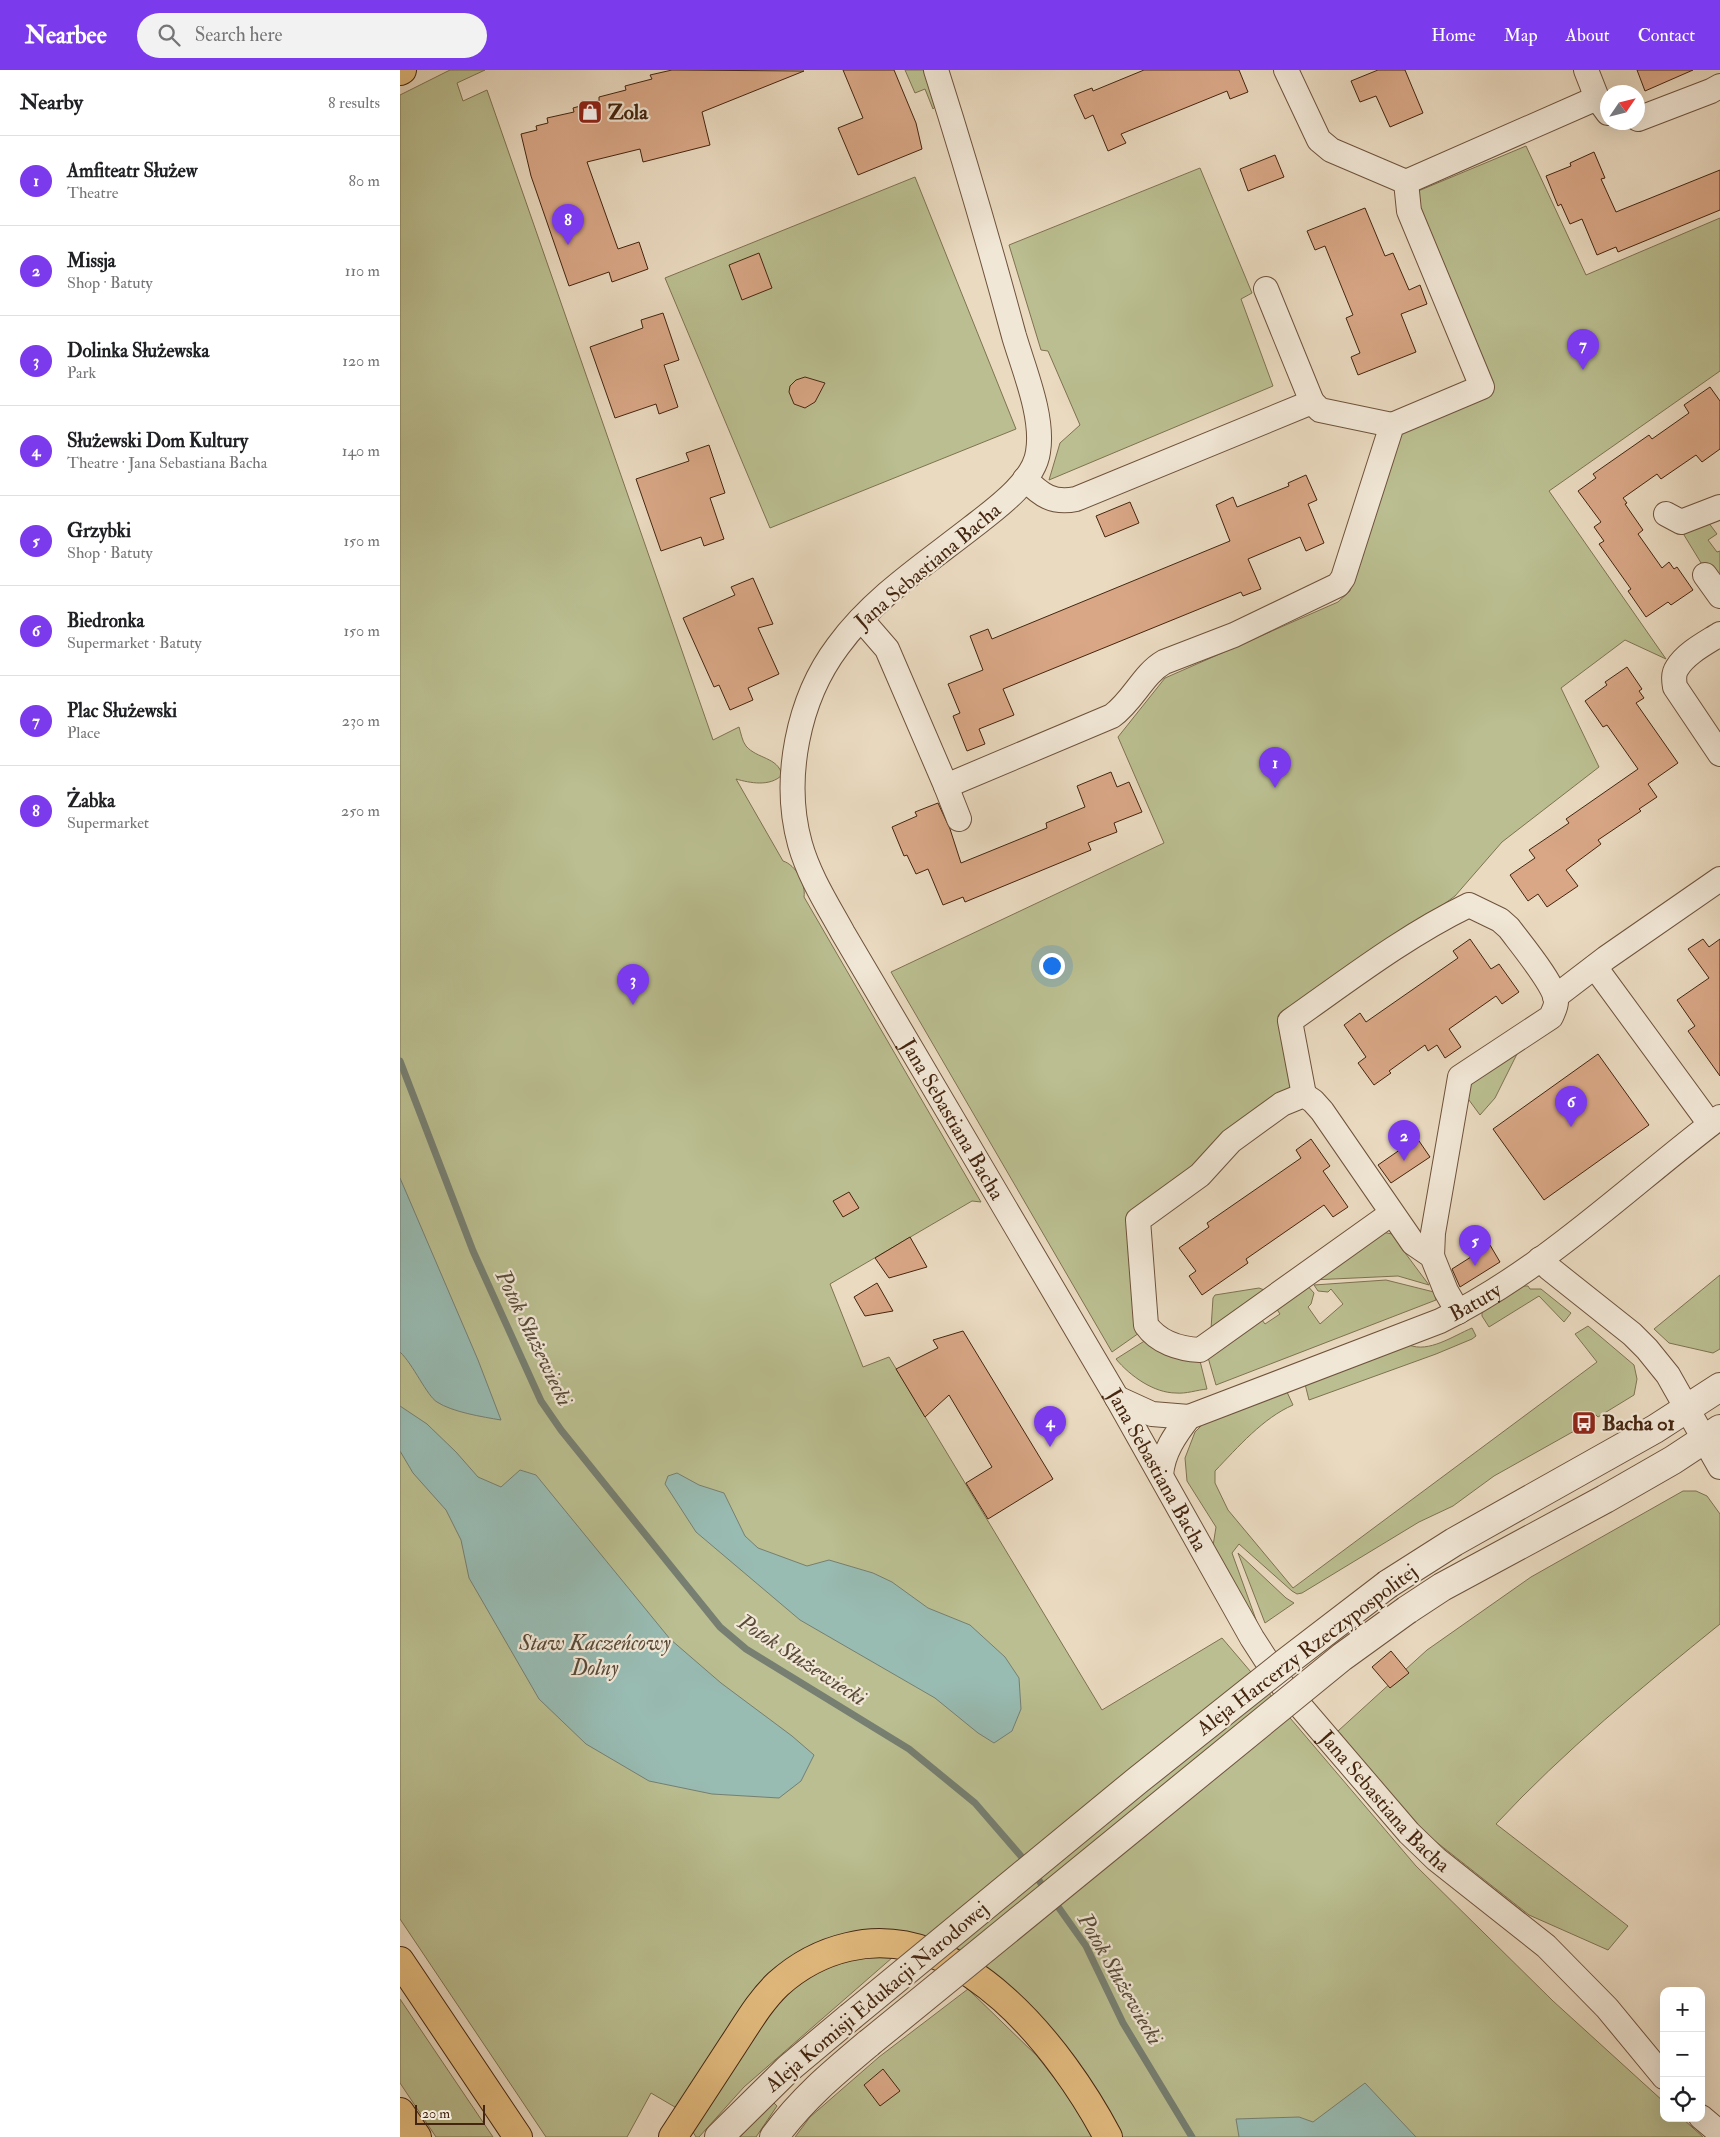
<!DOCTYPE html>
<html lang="en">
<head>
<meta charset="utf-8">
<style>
	:root { --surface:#fff; --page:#f2f2f2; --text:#202124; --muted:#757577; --line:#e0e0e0; --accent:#7c3aed }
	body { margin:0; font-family:"IM FELL Double Pica",serif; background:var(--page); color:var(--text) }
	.controls { position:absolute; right:15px; bottom:15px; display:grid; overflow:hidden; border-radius:10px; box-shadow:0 5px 20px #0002 }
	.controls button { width:45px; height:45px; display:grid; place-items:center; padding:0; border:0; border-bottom:1px solid var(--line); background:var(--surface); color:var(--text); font:25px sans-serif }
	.compass { position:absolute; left:1200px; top:15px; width:45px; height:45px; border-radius:50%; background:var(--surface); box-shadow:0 5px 20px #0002; rotate:55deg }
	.scale { position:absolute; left:15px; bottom:12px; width:70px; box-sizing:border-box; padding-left:5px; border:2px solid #44250f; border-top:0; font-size:14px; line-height:18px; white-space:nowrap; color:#44250f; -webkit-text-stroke:4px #f1e7d6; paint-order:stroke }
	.you { position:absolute; left:651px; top:895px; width:18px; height:18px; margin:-12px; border:4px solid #fff; border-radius:50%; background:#1a73e8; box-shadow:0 0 0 8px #1a73e833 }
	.badge { display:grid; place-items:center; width:32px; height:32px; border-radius:50%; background:var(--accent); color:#fff; font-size:16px; font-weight:700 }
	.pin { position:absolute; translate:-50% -41px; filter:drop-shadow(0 1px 2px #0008) }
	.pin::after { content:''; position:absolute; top:26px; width:18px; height:15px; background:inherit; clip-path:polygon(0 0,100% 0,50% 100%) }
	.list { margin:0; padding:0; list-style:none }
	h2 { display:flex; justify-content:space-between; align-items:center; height:65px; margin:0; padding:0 20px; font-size:21px }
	h2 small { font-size:16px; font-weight:400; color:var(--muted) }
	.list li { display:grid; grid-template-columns:32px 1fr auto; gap:15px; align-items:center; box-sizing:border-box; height:90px; padding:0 20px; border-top:1px solid var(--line) }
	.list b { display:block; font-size:19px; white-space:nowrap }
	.list p { margin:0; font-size:16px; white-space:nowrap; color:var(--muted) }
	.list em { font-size:16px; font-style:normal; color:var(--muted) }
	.icon { flex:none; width:28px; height:28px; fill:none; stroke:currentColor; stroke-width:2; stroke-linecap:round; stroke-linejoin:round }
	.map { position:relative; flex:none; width:1320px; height:2067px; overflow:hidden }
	header { display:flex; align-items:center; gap:30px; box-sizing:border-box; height:70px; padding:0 25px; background:var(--accent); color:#fff }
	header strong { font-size:24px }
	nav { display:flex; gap:28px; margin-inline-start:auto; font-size:18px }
	.search { width:350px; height:45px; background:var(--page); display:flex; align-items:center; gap:12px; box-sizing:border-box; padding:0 18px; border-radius:28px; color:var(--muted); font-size:19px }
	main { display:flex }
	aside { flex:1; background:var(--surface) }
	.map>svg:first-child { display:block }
	.green { fill:#babe90; stroke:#7f7250 }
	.water { fill:#98bbb2; stroke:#767f71 }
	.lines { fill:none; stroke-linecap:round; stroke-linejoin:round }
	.stream { stroke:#767f71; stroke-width:7 }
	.building { fill:#d9a786; stroke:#44250f }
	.minor-casing { stroke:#6e523b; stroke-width:26 }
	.tertiary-casing { stroke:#6e523b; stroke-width:30 }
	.primary-casing { stroke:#44250f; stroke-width:30 }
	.minor { stroke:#f1e7d6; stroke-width:24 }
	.tertiary { stroke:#f1e7d6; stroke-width:28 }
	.primary { stroke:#e5bd80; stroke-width:28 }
	.tertiary-bridge-casing { stroke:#6e523b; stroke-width:30; stroke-linecap:butt }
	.tertiary-bridge { stroke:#f1e7d6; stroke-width:28 }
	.labels { text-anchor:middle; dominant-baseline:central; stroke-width:4.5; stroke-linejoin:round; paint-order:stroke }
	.poi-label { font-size:21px; font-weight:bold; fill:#44250f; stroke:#f1e7d6; text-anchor:start }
	.street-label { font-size:21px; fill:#44250f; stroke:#f1e7d6 }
	.water-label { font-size:22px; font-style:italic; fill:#594a38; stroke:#f1e7d6 }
</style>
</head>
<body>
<header>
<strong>Nearbee</strong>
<div class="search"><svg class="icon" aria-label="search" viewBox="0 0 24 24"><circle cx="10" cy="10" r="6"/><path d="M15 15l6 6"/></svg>Search here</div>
<nav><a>Home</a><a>Map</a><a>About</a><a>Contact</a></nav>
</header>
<main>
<aside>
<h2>Nearby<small>8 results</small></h2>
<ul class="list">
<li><span class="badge">1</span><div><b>Amfiteatr Służew</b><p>Theatre</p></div><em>80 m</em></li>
<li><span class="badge">2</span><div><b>Missja</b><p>Shop · Batuty</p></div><em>110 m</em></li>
<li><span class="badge">3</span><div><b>Dolinka Służewska</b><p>Park</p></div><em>120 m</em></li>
<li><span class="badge">4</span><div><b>Służewski Dom Kultury</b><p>Theatre · Jana Sebastiana Bacha</p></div><em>140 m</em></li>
<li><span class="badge">5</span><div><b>Grzybki</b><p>Shop · Batuty</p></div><em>150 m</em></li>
<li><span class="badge">6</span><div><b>Biedronka</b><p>Supermarket · Batuty</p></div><em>150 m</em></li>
<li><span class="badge">7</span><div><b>Plac Służewski</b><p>Place</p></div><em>230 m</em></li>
<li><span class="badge">8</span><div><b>Żabka</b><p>Supermarket</p></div><em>250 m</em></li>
</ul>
</aside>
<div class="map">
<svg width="1320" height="2067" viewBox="0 0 1320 2067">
	<rect width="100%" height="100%" fill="#eadac0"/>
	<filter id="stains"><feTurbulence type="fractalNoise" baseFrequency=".004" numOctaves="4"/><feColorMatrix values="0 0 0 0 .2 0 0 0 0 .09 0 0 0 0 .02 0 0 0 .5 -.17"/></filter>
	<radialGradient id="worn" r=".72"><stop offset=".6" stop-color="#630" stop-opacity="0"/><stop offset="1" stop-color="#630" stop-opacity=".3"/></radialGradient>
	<!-- green -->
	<g class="green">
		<path d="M50,0H85L57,13L63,31L87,20L313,670L339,657C341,663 342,671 346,676C357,689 378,687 382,705C370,717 350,713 336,709L383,791C396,795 406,814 404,827L581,1132L572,1131L430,1214L463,1297L489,1287L702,1640L822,1568L1016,1796L1153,1931L1264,2032V2048H1282L1303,2067H720L539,1871H425L280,2040L251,2023L227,2067H146L0,1849V25Z"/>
		<path d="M505,0H525L535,37L533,39L525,19L515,23Z"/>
		<path d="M1126,76L1186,205L1320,148V301L1149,421L1266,589L1225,570L1161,618L1199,697L1102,772L1055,826L884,952L905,1023L731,1150L739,1263L712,1282L491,902L764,773L718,667L765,608L938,532L950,521L1002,362L1091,319L1011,124Z"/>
		<path d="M800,98L852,223L841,229L873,316L649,410L660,373L680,355L648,281L641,280L609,175Z"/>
		<path d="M515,107L616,359L370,458L265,208Z"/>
		<path d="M1308,452L1317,464L1308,470L1317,482L1320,481V512L1306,501L1284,465L1285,462Z"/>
		<path d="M1120,978L1095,1028L1080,1045L1066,1026L1068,1016Z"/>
		<path d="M982,1162L997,1165L1000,1176L1029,1215L998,1206L911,1210Z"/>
		<path d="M1320,1205V1279L1313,1283L1269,1273L1254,1259Z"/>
		<path d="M986,1210L1034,1222L1036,1230L816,1315L807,1284L859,1246L865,1254L880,1244L874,1235L905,1213L914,1223L911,1234L908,1237L920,1254L943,1234L931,1219L928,1222L918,1221L914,1215Z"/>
		<path d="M1121,1216H1128L1130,1219H1141L1171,1243L1164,1252L1139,1226L1089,1257L1082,1246V1240Z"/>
		<path d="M859,1218L867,1221L811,1259L813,1228L815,1225Z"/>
		<path d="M1188,1256L1234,1295L1237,1309L1234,1325L1198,1347L1194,1343L1173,1355L1176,1360L1094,1406L1053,1436L1019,1452L902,1523L897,1524L892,1521L839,1474L832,1483L859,1558L813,1476L816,1457L787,1411L785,1388L795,1362L806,1351L887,1322L893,1335C863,1348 838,1377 815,1401V1413L828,1440L893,1518L1197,1292L1175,1264Z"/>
		<path d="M1072,1258L1076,1266L1072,1269L1036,1284L909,1330L905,1314L1009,1275C1029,1283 1053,1266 1072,1258Z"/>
		<path d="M746,1270L799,1287L807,1319C797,1320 786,1324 776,1323C754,1323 730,1306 716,1289Z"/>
		<path d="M1283,1421H1296L1307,1426L1320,1444V1554C1242,1617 1164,1681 1096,1754L1228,1856L1208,1880L1129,1845L1016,1756L938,1661L1027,1580L1131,1507Z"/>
		<path d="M838,1483L886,1528L894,1533L865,1553Z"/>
		<path d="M466,1885L493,1887L344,2017L299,2067H296L293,2062C326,2008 372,1914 435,1891C445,1888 456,1887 466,1885Z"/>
		<path d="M568,1919L637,1986L665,2022L693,2067H395L410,2047L479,1987Z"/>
		<path d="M0,1929L93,2067H36L0,2013Z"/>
		<path d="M373,2032L377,2036L356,2067H340Z"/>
	</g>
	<!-- water -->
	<g class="water">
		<path d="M0,1108L78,1290L101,1350C83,1347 52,1342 37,1332C27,1326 13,1294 0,1282Z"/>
		<path d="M0,1336L27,1354L56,1382L78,1407L101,1417L120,1400L136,1405L270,1569L321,1613L392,1666L414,1685L401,1711L379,1728L312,1724L249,1711L186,1674L139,1629L69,1508L61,1470L46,1440L13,1403L0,1381Z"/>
		<path d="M277,1403L299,1415L324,1423L345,1466L358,1478L407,1496L429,1490L473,1503L492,1512L528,1538L570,1555L605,1587L619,1608L621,1639L612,1661L594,1673L578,1663L535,1628L400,1550L296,1462L265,1414L268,1406Z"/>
		<path d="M965,2013L1016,2067H839L836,2049L899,2047L913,2052Z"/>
	</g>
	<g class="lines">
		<!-- stream -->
		<g class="stream">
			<path d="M0,991L73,1181L141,1331L161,1360L320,1557L346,1579L509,1679L575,1733L627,1793"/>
			<path d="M633,1802L647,1822"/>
			<path d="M654,1831L686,1876L723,1953L792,2067"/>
		</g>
	</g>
	<!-- building -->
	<g class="building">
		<path d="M272,0L404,1L302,42L310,75L243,92L240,79L187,92L218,179L239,172L248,199L212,212L209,202L169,216L131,106L121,64L137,60L136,56L148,53L147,48L174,42L173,38L199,31V27L226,20L225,16L252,9L250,5Z"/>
		<path d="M443,0H494L516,53L522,79L458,105L438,58L463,48Z"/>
		<path d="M744,0H839L848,22L830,29L827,21L721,64L726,73L708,81L693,45L685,49L674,25L692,18L693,21Z"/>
		<path d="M978,0H1005L1023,43L990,57L976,26L960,32L951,11Z"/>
		<path d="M1237,0H1293L1245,21Z"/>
		<path d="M1194,82L1205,108L1201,109L1216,142L1320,100V140L1218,182L1216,177L1197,185L1182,149L1170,154L1161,134L1158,136L1146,106L1171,96L1170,93Z"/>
		<path d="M875,85L884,107L848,121L840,99Z"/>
		<path d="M965,138L985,186L993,183L1009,220L1020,215L1027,234L1001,244L1016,282L958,305L951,287L960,283L946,248L953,245L925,176L915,180L907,161Z"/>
		<path d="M359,183L372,218L342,230L329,195Z"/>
		<path d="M263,243L279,290L264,295L278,337L259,344L256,334L215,348L190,277L243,258L241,250Z"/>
		<path d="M405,307L425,313L415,332L405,338L394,334L389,322L390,316L396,310Z"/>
		<path d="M1310,317L1320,331V379L1302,392L1296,385L1261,409L1257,404L1223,428L1227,433L1225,434L1243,460L1238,464L1262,498L1269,492L1274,499L1277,497L1293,520L1271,535L1268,532L1246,547L1228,521L1231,519L1199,474L1204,471L1194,457L1201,452L1178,421L1196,408L1193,404L1249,365L1252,369L1289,343L1284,335Z"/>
		<path d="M309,375L325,423L310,428L324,469L304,476L301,467L261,481L236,409L289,391L286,383Z"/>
		<path d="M906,405L917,430L908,434L924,473L906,481L900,467L848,489L861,519L843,526L841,522L603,619L614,645L579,659L585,674L567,681L553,646L560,643L548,614L583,600L570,566L588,559L592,569L830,471L816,435L833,427L837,437L889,416L888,413Z"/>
		<path d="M730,432L739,453L705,467L696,446Z"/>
		<path d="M353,508L373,554L358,558L379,604L348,618L353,630L330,640L319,615L314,617L283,548L335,525L331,517Z"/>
		<path d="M1227,597L1242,619L1239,621L1244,628L1236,633L1278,693L1248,714L1257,727L1239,739L1241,741L1198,770L1201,774L1166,800L1178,816L1147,837L1138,824L1128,831L1110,805L1135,788L1129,780L1169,753L1166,749L1238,699L1207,655L1203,657L1185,631L1207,615L1205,612Z"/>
		<path d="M711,702L717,717L729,712L742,742L714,753L717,762L688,773L691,780L565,832L563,827L543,835L528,799L516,804L507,785L504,786L492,757L517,746L515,742L538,733L550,759L561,793L647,758L646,753L685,737L677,716Z"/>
		<path d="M1070,869L1091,899L1099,894L1119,922L1102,934L1096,926L1049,959L1061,977L1045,988L1037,975L1028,981L1025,975L989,1001L991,1003L974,1015L958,993L966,987L944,955L960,943L966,952L1058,888L1053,881Z"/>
		<path d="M1303,869L1309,877L1320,869V1006L1288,961L1295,956L1277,930L1309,908L1288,879Z"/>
		<path d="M1198,984L1249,1055L1144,1130L1093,1059Z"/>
		<path d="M1017,1068L1030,1087L991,1113L978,1095Z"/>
		<path d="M911,1069L930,1096L923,1101L948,1137L933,1147L924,1135L846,1189L848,1193L802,1225L789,1206L796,1201L779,1178L809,1157L807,1153L901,1088L896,1080Z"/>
		<path d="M449,1122L459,1138L443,1147L433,1131Z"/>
		<path d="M510,1167L527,1197L489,1208L475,1188Z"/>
		<path d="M1090,1175L1100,1192L1060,1217L1052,1199Z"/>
		<path d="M477,1213L493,1241L465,1246L454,1227Z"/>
		<path d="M563,1261L653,1409L588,1449L566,1413L592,1397L549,1325L525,1347L496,1299L538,1278L533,1270Z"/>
		<path d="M991,1581L1009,1603L990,1618L972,1597Z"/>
		<path d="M483,1999L500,2021L480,2036L464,2015Z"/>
	</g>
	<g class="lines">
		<defs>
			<g id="minor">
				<path id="s1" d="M536,0C564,88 590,177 614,266C624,300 644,347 638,382C634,412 594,440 571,458C525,494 473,528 438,576C398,629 382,709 400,774C409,806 427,834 443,863L717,1328L852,1568L883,1616L1009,1763L1036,1789L1146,1876L1207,1938L1264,2007"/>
				<path d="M886,0L919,70L931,80L1006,112L1197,28"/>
				<path d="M1186,0L1197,28L1208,43"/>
				<path d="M1238,49L1311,21L1320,16"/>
				<path d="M866,219L912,332"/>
				<path d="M625,409C641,425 653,434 676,429L912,332L920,340L992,355"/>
				<path d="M1266,444L1281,452L1320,437"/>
				<path d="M1305,505L1320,526"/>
				<path d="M461,549L487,579L546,716L559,749"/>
				<path d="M1320,564C1306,573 1286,583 1277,598C1273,604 1274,611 1275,617L1320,684"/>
				<path d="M546,716L712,646C733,631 743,604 764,592L834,565L938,515L943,508L992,355L1082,317L1009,141L1006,112"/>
				<path d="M1195,897L1310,1054"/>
				<path d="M1155,927L1206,888L1320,809"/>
				<path d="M904,1025L890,951C947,911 1005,866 1069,835L1100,850L1109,858C1120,873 1156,916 1156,932C1156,937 1153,942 1151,947L1060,1007L1033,1163L1032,1186"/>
				<path d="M992,1143L800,1280C779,1279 758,1272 746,1255L738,1150L800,1105L831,1071L882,1034L904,1025L913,1031L922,1041L1013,1173L1032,1186L1046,1221L1058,1242"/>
				<path d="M1140,1189L1149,1198L1232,1264L1247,1279L1268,1305L1320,1397"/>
				<path d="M717,1328L752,1344L789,1347"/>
				<path id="s2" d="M761,1405C763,1382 775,1365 789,1347L1040,1251C1144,1200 1229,1116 1320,1047"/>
				<path d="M1301,2047L1320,2063"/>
			</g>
			<g id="tertiary">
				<path d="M988,1514L1054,1472L1255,1359L1320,1317"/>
				<path d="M1007,1540L1042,1517L1205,1429L1273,1390L1320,1359"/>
				<path d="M319,2067L389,1998L450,1947"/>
				<path d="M374,2067C403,2028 432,2004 469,1973"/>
			</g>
			<g id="primary">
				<path d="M0,1L2,0"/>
				<path d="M0,1891L118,2067"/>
				<path d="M0,2042L17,2067"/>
				<path d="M273,2067C293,2036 313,2006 333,1975C347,1954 360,1931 378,1914C398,1896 422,1883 448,1877C562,1849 662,1980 708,2067"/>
			</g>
		</defs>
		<!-- minor casing -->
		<use href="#minor" class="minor-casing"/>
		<!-- tertiary casing -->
		<use href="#tertiary" class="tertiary-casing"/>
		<!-- primary casing -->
		<use href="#primary" class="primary-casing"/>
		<!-- minor -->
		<use href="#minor" class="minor"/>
		<!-- tertiary -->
		<use href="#tertiary" class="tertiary"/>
		<!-- primary -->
		<use href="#primary" class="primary"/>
		<defs>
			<g id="tertiary-bridge">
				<path d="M450,1947L738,1710L885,1593L988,1514"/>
				<path d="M469,1973L942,1587L1007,1540"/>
			</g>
		</defs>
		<!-- tertiary-bridge casing -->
		<use href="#tertiary-bridge" class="tertiary-bridge-casing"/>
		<!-- tertiary-bridge -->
		<use href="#tertiary-bridge" class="tertiary-bridge"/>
	</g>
	<!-- icons -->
	<defs>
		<symbol id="shop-square" viewBox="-11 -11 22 22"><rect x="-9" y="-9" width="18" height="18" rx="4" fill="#8f2418" stroke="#f1e7d6"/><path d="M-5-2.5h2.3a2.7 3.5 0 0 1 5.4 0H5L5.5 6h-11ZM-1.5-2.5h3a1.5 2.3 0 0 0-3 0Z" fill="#fff"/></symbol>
		<symbol id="bus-square" viewBox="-11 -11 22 22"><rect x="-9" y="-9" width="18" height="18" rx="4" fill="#8f2418" stroke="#f1e7d6"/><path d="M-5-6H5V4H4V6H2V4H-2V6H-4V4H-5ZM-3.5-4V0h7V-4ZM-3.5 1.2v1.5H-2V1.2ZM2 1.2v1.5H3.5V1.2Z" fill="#fff"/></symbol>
	</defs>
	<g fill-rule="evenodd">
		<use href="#shop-square" x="176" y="28" width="28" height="28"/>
		<use href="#bus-square" x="1170" y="1339" width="28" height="28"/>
	</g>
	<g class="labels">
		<!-- poi labels -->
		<g class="poi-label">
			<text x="208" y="42">Zola</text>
			<text x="1202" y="1353">Bacha 01</text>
		</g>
		<!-- street labels -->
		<g class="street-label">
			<text transform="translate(528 496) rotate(-40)">Jana Sebastiana Bacha</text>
			<text stroke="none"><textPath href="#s1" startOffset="1202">Jana Sebastiana Bacha</textPath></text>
			<text stroke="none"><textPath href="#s2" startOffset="374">Batuty</textPath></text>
			<text stroke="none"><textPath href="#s1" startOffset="1608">Jana Sebastiana Bacha</textPath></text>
			<text transform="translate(907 1580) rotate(-37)">Aleja Harcerzy Rzeczypospolitej</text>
			<text stroke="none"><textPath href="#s1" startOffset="2012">Jana Sebastiana Bacha</textPath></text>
			<text transform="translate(477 1927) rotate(-40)">Aleja Komisji Edukacji Narodowej</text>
		</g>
		<!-- water labels -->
		<g class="water-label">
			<text transform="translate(134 1268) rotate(64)">Potok Służewiecki</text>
			<text x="195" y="1573">Staw Kaczeńcowy<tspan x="195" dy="25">Dolny</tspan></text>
			<text transform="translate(402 1590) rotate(33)">Potok Służewiecki</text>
			<text transform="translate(720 1909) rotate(60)">Potok Służewiecki</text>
		</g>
	</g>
	<rect width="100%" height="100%" filter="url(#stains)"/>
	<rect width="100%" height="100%" fill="url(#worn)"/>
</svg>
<div class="controls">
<button>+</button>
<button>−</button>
<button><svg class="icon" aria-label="locate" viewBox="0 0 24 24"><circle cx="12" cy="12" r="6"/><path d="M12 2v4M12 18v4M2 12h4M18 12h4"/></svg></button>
</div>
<svg class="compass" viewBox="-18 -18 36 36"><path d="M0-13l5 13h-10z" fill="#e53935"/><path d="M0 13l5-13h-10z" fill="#757577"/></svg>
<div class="scale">20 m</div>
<div class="you"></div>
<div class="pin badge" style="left:875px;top:718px">1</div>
<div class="pin badge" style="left:1004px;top:1091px">2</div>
<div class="pin badge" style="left:233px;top:935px">3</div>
<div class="pin badge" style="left:650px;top:1377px">4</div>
<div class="pin badge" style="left:1075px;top:1196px">5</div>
<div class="pin badge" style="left:1171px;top:1057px">6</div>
<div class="pin badge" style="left:1183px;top:300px">7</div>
<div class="pin badge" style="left:168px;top:175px">8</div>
</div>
</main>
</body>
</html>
